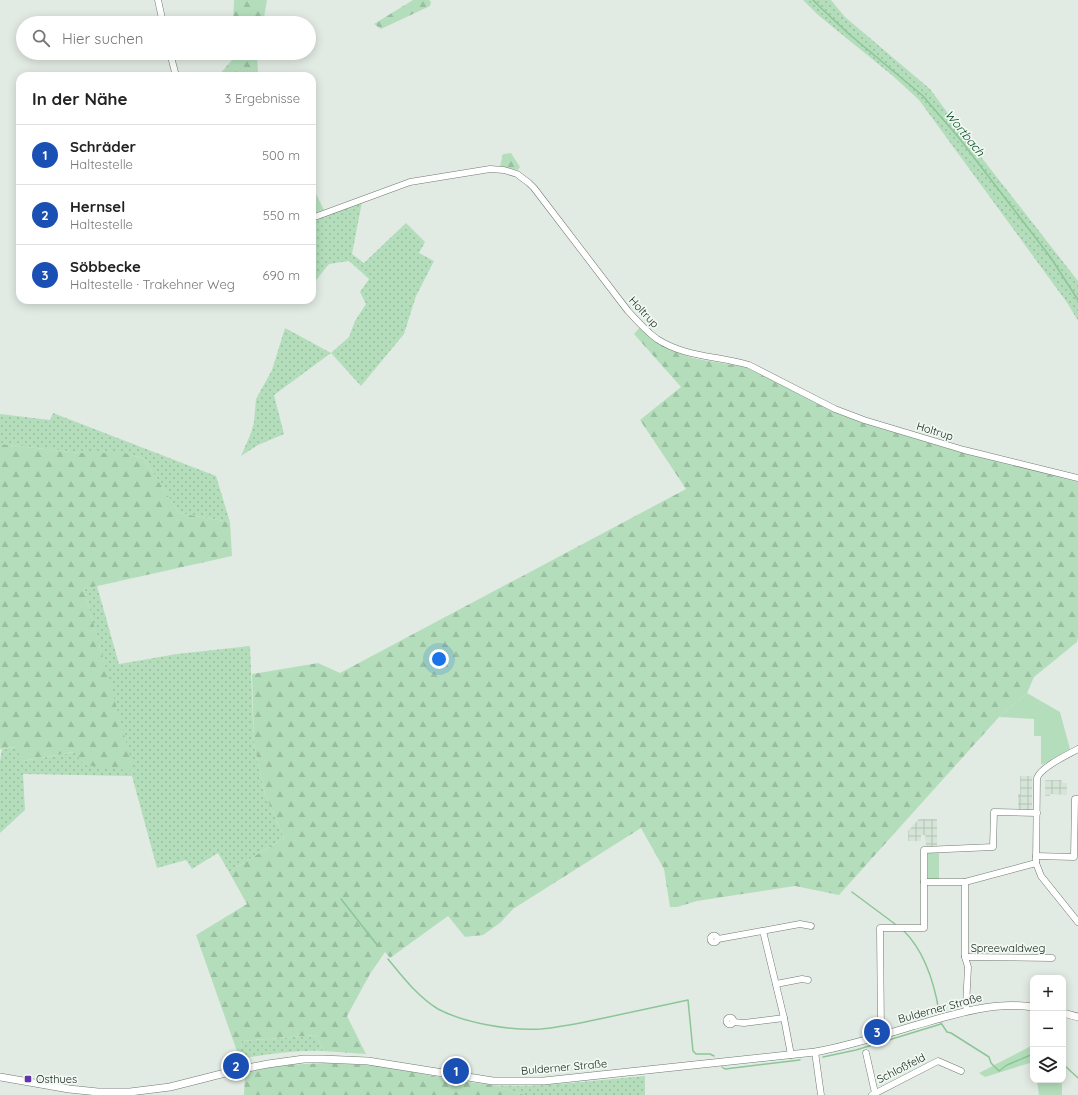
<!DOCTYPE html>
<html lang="de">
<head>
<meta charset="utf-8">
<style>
	:root { --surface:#fff; --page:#f6f6f6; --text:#222; --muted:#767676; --line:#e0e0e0; --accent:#7c3aed }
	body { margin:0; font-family:Quicksand,sans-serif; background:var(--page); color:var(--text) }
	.controls { position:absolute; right:12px; bottom:12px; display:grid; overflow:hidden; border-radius:8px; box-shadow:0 2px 10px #0003 }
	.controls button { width:36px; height:36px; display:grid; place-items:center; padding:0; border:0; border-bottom:1px solid var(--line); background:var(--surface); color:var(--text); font:20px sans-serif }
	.you { position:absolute; left:439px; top:659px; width:14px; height:14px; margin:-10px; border:3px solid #fff; border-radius:50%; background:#1a73e8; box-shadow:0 0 0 6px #1a73e833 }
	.badge { display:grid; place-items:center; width:26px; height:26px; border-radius:50%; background:var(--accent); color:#fff; font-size:13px; font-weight:700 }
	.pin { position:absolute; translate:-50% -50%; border:2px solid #fff; box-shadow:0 1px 4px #0006 }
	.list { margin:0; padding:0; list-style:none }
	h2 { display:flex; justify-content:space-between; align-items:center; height:52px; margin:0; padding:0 16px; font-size:17px }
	h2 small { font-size:13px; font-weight:400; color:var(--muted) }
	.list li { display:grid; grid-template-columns:26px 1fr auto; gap:12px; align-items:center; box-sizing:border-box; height:60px; padding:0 16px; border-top:1px solid var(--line) }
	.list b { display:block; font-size:15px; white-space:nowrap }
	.list p { margin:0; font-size:13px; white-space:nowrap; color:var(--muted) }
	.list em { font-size:13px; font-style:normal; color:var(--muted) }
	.icon { flex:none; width:22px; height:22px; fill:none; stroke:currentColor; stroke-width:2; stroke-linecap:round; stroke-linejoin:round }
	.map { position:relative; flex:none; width:1078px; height:1095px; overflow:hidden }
	.search { position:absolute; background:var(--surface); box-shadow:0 2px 10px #0003; left:16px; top:16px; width:300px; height:44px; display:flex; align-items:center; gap:10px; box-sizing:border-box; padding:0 14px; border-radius:22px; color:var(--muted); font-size:15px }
	.panel { position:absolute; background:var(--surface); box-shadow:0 2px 10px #0003; left:16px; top:72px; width:300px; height:232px; border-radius:12px }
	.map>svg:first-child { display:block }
	.industrial { fill:url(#industrial-grid) }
	.grass { fill:url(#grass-dots) }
	.forest { fill:url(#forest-firs) }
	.park { fill:#b4debb }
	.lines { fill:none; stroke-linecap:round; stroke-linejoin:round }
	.stream { stroke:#8cc697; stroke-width:1.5 }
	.minor-casing { stroke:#707971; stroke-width:7 }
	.tertiary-casing { stroke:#707971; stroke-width:8 }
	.minor { stroke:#fff; stroke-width:6 }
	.tertiary { stroke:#fff; stroke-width:7 }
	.poi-dot { fill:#6334ac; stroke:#eff9f1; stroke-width:1.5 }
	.labels { text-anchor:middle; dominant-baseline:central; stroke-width:3.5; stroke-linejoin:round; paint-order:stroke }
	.street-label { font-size:11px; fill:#181b18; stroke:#eff9f1 }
	.poi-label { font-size:11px; fill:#181b18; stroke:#eff9f1; text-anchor:start }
	.water-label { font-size:12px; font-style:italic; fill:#084c22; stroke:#eff9f1 }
</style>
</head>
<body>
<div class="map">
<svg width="1078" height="1095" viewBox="0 0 1078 1095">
	<defs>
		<pattern id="industrial-grid" width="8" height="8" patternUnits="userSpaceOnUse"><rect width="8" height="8" fill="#d4e4d6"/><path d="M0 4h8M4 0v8" fill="none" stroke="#b5c3b7"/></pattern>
		<pattern id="grass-dots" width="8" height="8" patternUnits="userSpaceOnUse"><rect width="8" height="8" fill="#b4debb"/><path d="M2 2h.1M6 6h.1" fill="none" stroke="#9abea0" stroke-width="1.8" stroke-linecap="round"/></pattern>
		<pattern id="forest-firs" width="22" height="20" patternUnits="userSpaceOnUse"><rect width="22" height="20" fill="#b4debb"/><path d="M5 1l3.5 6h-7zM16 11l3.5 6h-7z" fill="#9abea0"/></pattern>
	</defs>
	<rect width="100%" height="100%" fill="#e2ebe3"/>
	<!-- industrial -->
	<g class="industrial">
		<path d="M1020,776H1032V806L1031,808L1028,810H1018V794H1020Z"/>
		<path d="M1045,780H1062L1063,783H1067V795L1050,794V796H1045Z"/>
		<path d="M919,819H937V846H926L925,835H921V841H908V831Z"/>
	</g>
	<!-- grass -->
	<g class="grass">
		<path d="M803,0H831L845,17L930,89L964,135L1078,281V321L1068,304L919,100L893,76L818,15Z"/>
		<path d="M362,202L352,254L364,263L406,223L425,242L419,253L434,261L416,296L404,334L361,386L331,353L274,395L284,434L258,445L241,456L251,433L254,422L256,399L272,370L285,328L331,353L349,337L355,321L366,304L360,292L369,279L349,261L329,264L312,285V220Z"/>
		<path d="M53,413L216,476L230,522L179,513L144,459L125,453H80L0,444V414L50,420Z"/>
		<path d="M97,586L119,664L177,654L250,646L254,744L265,794L284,838L229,872L218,853L192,869L186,860L157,868L132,776L23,774L25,810L0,833V761L2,749L16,747L23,761L75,752L133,771L84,589Z"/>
		<path d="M316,1035L323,1051C295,1050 268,1054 240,1059L242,1041Z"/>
		<path d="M645,1076V1095H524L493,1085C544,1088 594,1080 645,1076Z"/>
	</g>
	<!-- forest -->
	<g class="forest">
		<path d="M234,0H267L263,23H233Z"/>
		<path d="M413,0H429L431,2L430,6L381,29L374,24Z"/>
		<path d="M232,53H257L258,76H218L232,60Z"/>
		<path d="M511,153L520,167L518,170L500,166L503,154Z"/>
		<path d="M312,186L324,210L312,214Z"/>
		<path d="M640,327C654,340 671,351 690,357C708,362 728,363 747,368L834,412L863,423L963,453L1078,482V638L1077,642L1034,677L1027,693L999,717L839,895L795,886L697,901L677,907H670L664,869L641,828L513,909L500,923L483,935L465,937L448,916L390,958L385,952L370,974L347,1016L366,1054L323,1051L316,1035L242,1041L241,1051L239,1057L196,935L247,904L229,872L284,838L265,794L254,744L252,674L318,663L340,673L686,489L640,420L681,387L634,334Z"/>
		<path d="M0,444L80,453H125L144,459L179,513L230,522L232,556L84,589L134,771L84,765L74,752L23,761L15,747L0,749Z"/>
		<path d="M324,1063L383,1066L453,1080L493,1085L524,1095H244L245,1072L284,1065Z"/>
	</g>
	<!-- park -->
	<g class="park">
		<path d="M1027,693L1060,712L1070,749L1042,765L1041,763V736H1034V719L999,717Z"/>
		<rect x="928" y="852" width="11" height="27"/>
		<path d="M1033,1045V1062L985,1077L979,1073Z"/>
		<path d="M1037,1080H1062V1095H1039Z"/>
	</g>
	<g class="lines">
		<!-- stream -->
		<g class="stream">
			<path d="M813,0L821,8L849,34L923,96L959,138L1051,258L1078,300"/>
			<path d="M852,892L895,924"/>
			<path d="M341,899L378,946"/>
			<path d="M904,931C925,952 934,982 939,1011"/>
			<path d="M388,959C402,976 418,997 438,1009C464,1023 511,1031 541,1029C563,1027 584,1022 604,1018C632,1012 660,1006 688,1000L693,1051L696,1054H710L714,1056"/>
			<path d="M941,1023L947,1032L951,1033L989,1057L991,1063L999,1071L1007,1065L1033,1054"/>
			<path d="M823,1057L856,1050L941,1024"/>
			<path d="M1063,1064L1078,1078"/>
			<path d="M722,1067L725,1069L800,1060"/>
		</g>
		<defs>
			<g id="minor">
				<path d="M158,0L163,23"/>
				<path d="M170,53L176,76"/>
				<path d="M312,218L410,182L490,169L504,170L517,174L529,183L534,188L628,311C637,321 646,331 657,339C684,357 719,356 749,365L835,409L864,420L964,450L1078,478"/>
				<path d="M1078,749C1067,755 1041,767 1037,778L1036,863L1041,876L1078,922"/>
				<path d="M1036,856L1074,857L1075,799H1078"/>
				<path d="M924,882H965"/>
				<path d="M763,931L784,1018L791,1055"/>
				<circle cx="714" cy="939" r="3.5"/>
				<path d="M718,939L800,924L811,926"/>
				<path d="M965,957L1052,958"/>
				<path d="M776,984L802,979L808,980"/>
				<path d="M967,1011L966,1006L968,967L965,957V882L1036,863"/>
				<circle cx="730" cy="1021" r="3.5"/>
				<path d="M733,1022L744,1023L784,1018"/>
				<path d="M882,1036L881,1032L880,928H924V850L993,847L994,812L1037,813"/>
				<path d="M815,1052L821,1095"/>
				<path d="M866,1053L875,1093"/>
				<path d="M872,1095L938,1061L961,1071"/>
			</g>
			<g id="tertiary">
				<path d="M1063,1013L1078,1017"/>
				<path d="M0,1077L69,1089L98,1092H130L170,1087L237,1070L268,1064L304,1059H322L368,1061L493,1081H544L815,1052C848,1046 880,1036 913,1026C952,1015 992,1001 1033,1007"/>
			</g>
		</defs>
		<!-- minor casing -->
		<use href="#minor" class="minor-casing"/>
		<!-- tertiary casing -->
		<use href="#tertiary" class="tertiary-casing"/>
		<!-- minor -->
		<use href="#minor" class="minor"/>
		<!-- tertiary -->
		<use href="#tertiary" class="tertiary"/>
	</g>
	<!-- markers -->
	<rect class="poi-dot" x="24" y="1075" width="8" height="8" rx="2"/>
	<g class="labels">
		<!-- street labels -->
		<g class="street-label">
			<text transform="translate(644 312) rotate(47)">Holtrup</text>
			<text transform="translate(935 431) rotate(17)">Holtrup</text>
			<text x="1008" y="948">Spreewaldweg</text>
			<text transform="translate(940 1008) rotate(-15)">Bulderner Straße</text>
			<text transform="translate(564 1067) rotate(-5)">Bulderner Straße</text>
			<text transform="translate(901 1068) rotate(-27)">Schloßfeld</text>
		</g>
		<!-- poi labels -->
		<g class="poi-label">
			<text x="36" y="1079">Osthues</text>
		</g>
		<!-- water labels -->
		<g class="water-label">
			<text transform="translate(965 133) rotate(51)">Wortbach</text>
		</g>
	</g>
</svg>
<div class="controls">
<button>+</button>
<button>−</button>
<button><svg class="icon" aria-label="layers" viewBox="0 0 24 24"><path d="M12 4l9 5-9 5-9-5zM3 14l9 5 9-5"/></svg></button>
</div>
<div class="you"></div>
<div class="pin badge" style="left:456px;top:1071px;background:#1a4fb4">1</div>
<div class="pin badge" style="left:236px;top:1066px;background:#1a4fb4">2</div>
<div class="pin badge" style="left:877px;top:1032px;background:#1a4fb4">3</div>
<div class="search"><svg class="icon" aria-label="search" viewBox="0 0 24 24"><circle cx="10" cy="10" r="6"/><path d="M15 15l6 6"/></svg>Hier suchen</div>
<section class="panel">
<h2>In der Nähe<small>3 Ergebnisse</small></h2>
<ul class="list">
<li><span class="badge" style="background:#1a4fb4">1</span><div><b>Schräder</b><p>Haltestelle</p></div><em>500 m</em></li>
<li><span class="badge" style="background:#1a4fb4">2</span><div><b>Hernsel</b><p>Haltestelle</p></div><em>550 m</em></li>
<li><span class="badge" style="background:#1a4fb4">3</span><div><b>Söbbecke</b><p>Haltestelle · Trakehner Weg</p></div><em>690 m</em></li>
</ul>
</section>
</div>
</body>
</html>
